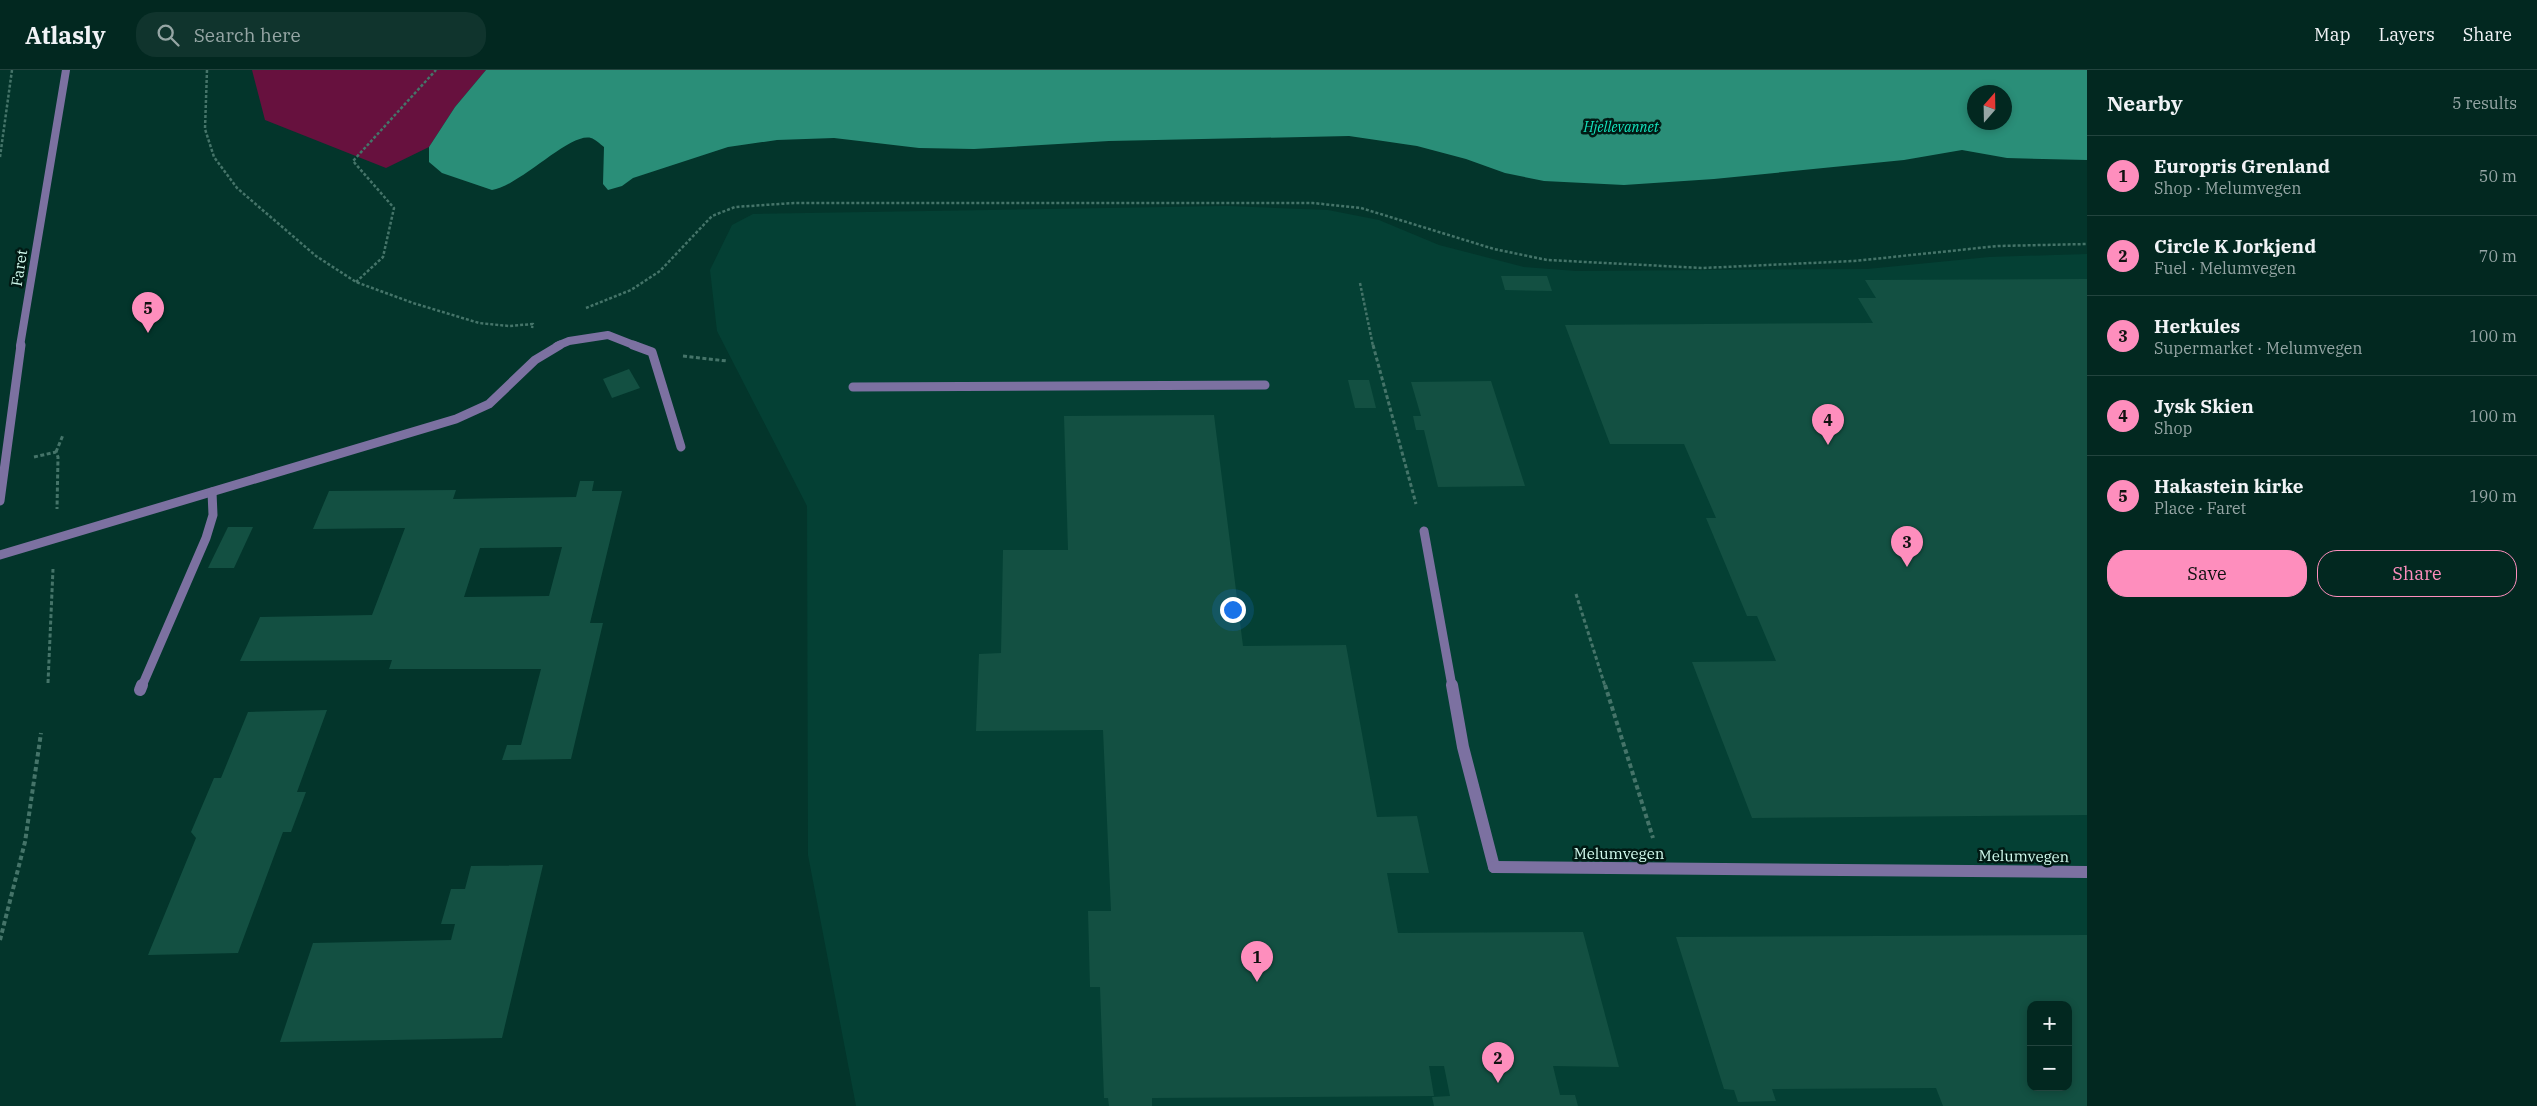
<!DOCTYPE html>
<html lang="en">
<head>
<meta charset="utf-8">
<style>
	:root { --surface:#022820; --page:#10342d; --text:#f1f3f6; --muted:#96a6a5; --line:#23443e; --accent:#fe8ebd }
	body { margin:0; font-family:"IBM Plex Serif",serif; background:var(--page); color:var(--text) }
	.controls { position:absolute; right:15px; bottom:15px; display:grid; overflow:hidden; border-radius:10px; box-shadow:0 2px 8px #0003 }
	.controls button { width:45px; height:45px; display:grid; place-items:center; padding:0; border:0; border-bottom:1px solid var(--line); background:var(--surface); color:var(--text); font:25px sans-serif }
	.compass { position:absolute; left:1967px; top:15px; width:45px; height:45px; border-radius:50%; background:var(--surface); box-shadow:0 2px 8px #0003; rotate:20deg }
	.you { position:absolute; left:1232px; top:539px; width:18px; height:18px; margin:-12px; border:4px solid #fff; border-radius:50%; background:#1a73e8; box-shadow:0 0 0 8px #1a73e833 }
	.badge { display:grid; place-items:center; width:32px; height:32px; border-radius:50%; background:var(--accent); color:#111; font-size:16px; font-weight:700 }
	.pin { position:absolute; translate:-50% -41px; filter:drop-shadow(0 1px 2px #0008) }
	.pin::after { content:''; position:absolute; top:26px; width:18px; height:15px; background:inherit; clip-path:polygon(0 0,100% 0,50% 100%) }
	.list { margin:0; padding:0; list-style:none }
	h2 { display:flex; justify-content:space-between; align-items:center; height:65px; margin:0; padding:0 20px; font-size:21px }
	h2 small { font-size:16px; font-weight:400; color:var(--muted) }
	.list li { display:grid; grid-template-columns:32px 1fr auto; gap:15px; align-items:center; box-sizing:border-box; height:80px; padding:0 20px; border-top:1px solid var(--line) }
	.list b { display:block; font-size:19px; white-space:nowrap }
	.list p { margin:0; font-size:16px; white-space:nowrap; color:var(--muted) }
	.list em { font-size:16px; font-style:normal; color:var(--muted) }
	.actions { display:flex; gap:10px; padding:15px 20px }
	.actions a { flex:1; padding:11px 0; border:1px solid var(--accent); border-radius:20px; text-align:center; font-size:18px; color:var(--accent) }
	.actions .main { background:var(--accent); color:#111 }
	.icon { flex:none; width:28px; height:28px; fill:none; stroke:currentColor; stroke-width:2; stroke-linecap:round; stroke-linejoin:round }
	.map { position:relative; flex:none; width:2087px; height:1036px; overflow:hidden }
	header { display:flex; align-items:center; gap:30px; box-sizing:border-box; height:70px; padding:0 25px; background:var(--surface); border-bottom:1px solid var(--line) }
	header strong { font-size:24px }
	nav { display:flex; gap:28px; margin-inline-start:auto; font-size:18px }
	.search { width:350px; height:45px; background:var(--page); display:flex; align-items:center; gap:12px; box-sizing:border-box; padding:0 18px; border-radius:20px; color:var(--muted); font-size:19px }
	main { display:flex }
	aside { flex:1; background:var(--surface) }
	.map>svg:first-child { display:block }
	.built { fill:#044034; fill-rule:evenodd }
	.green { fill:#67113e }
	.water { fill:#2a8e78; fill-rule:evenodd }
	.building { fill:#135042; fill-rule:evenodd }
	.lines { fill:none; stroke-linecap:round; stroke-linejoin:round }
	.path-far2 { stroke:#457469; stroke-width:2.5; stroke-dasharray:3 2; stroke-linecap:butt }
	.path-far1 { stroke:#457469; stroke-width:3; stroke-dasharray:4 2.5; stroke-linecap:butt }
	.path { stroke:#457469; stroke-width:4; stroke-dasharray:4.5 3; stroke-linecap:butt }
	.service-far2 { stroke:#7c71a1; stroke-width:8 }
	.service-far1 { stroke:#7c71a1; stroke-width:9 }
	.service { stroke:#7c71a1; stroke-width:12 }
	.minor-far2 { stroke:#7c71a1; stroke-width:8 }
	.minor-far1 { stroke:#7c71a1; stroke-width:9 }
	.minor { stroke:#7c71a1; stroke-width:12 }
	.labels { text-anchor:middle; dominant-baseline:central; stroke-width:5; stroke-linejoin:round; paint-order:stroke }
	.far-water-label { font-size:14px; font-style:italic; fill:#14e4be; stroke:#011a14 }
	.street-label { font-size:15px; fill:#d4fdf0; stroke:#011a14 }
</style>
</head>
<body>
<header>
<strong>Atlasly</strong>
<div class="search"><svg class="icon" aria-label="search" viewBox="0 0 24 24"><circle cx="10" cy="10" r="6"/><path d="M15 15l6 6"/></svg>Search here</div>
<nav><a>Map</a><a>Layers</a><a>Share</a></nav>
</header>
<main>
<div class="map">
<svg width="2087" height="1036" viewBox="0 0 2087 1036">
	<rect width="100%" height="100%" fill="#03352b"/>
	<!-- built -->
	<path class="built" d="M1227,136L1328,140L1379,150L1439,175L1524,197L1576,201L1867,199L1989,187L2087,184V1036H856L808,785L807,436L717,261L710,200L732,155L753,144ZM2031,935H2068V1017H2031Z"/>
	<!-- green -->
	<path class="green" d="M252,0H486L455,37L429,77L386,98L265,50Z"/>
	<!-- water -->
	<path class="water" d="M486,0H2087V90L2007,88L1962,80L1904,90L1714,109L1624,115L1544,111L1505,103L1466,89L1417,76L1349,66L1109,71L974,79L919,78L834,68L777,70L728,77L633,108L622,116L608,120L603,114L604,77C600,74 595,69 591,68C570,62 520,116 492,120L442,103L429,92V77L455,37ZM1974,22H2004V52H1974Z"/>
	<!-- building -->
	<g class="building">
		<path d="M1501,206H1547L1552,221L1505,220Z"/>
		<path d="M2087,209V745L1752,748L1692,592L1776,591L1757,546H1747L1706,448H1716L1684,374H1610L1565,255L1873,253L1858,228H1876L1865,210Z"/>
		<path d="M629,299L640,318L612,328L603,309Z"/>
		<path d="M1348,310H1369L1376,338H1355Z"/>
		<path d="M1491,311L1525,416L1438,417L1424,360H1416L1413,346H1421L1411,312Z"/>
		<path d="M1214,345L1243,576L1346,575L1377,747L1417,746L1429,803H1387L1398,863L1583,862L1619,997L1553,996L1560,1025H1575L1578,1036H1434L1432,1027L1450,1026L1444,996H1429L1434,1026L1152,1028V1036H1109L1108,1028H1104L1100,917H1090L1088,841H1111L1103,660L976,661L979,584L1001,583L1003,480H1068L1064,346Z"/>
		<path d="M580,411H594L592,421H622L590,553H603L571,689L502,690L507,675H521L541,599H389L392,590L240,591L260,547L372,545L405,458L313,459L329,421L456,420L453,429L576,427ZM562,477L549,526L464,527L480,478Z"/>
		<path d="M228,457H253L234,498H208Z"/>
		<path d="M327,640L297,722H306L291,762H283L238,883L148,885L196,768L191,762L214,708H221L248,642Z"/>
		<path d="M543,795L502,968L280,972L313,873L451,870L455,854H441L451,819H465L471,796Z"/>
		<path d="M2087,865V1036H1943L1936,1018L1772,1019L1776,1031L1738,1032L1734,1020L1724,1019L1676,867ZM2031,935H2068V1017H2031Z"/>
	</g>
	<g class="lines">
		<!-- path-far2 -->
		<g class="path-far2">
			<path d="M207,0L205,59L214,87L237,118L316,186L356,212L413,233L479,253L509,256L533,254L532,258"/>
			<path d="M0,87L12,0"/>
			<path d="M356,212L383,187L394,138L353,91L436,0"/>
			<path d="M1360,213L1373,276"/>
			<path d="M586,238L631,220L660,201L712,146L735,137L794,133H1313L1361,138L1494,179L1547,190L1703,198L1854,191L1998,176L2087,174"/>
		</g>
		<!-- path-far1 -->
		<g class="path-far1">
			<path d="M1373,275L1416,434"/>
			<path d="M683,286L727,291"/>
			<path d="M56,382L63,365"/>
			<path d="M34,387L56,382L58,387L57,439"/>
			<path d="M1576,524L1605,616"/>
			<path d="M48,613L53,499"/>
		</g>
		<!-- path -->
		<g class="path">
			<path d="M1605,615L1653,768"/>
			<path d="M0,870L25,772L41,663"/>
		</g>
		<!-- service-far2 -->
		<path class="service-far2" d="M557,276L569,271L608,265L636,276"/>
		<!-- service-far1 -->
		<g class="service-far1">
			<path d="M633,275L652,282L681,377"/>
			<path d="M853,317L1265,315"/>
			<path d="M1424,461L1452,616"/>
			<path d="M0,485L456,349L489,334L535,290L560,275"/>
			<path d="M142,616L206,468L213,445L212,422"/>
		</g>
		<!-- service -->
		<g class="service">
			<path d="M1452,615L1463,677L1494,797"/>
			<path d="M140,620L142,615"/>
		</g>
		<!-- minor-far2 -->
		<path class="minor-far2" d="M20,276L66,0"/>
		<!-- minor-far1 -->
		<path class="minor-far1" d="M0,431L21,275"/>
		<!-- minor -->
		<path class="minor" d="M1494,797L2087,802"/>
	</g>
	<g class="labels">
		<!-- far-water labels -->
		<g class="far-water-label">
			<text x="1621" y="57">Hjellevannet</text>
		</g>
		<!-- street labels -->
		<g class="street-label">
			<text transform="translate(19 198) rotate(-81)">Faret</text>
			<text x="1619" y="783">Melumvegen</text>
			<text transform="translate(2024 786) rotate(1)">Melumvegen</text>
		</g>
	</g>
</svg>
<div class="controls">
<button>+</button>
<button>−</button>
</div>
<svg class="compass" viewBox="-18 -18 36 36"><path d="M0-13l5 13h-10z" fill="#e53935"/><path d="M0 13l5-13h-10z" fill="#96a6a5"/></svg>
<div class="you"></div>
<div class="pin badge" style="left:1257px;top:912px">1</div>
<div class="pin badge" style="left:1498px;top:1013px">2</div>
<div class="pin badge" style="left:1907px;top:497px">3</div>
<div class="pin badge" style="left:1828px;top:375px">4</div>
<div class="pin badge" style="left:148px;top:263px">5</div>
</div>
<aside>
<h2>Nearby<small>5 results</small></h2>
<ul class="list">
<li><span class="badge">1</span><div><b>Europris Grenland</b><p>Shop · Melumvegen</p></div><em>50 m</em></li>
<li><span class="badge">2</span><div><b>Circle K Jorkjend</b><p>Fuel · Melumvegen</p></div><em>70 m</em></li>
<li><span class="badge">3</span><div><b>Herkules</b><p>Supermarket · Melumvegen</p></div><em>100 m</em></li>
<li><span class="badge">4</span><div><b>Jysk Skien</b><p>Shop</p></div><em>100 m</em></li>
<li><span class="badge">5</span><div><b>Hakastein kirke</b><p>Place · Faret</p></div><em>190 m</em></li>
</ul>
<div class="actions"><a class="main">Save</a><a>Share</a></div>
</aside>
</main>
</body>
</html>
